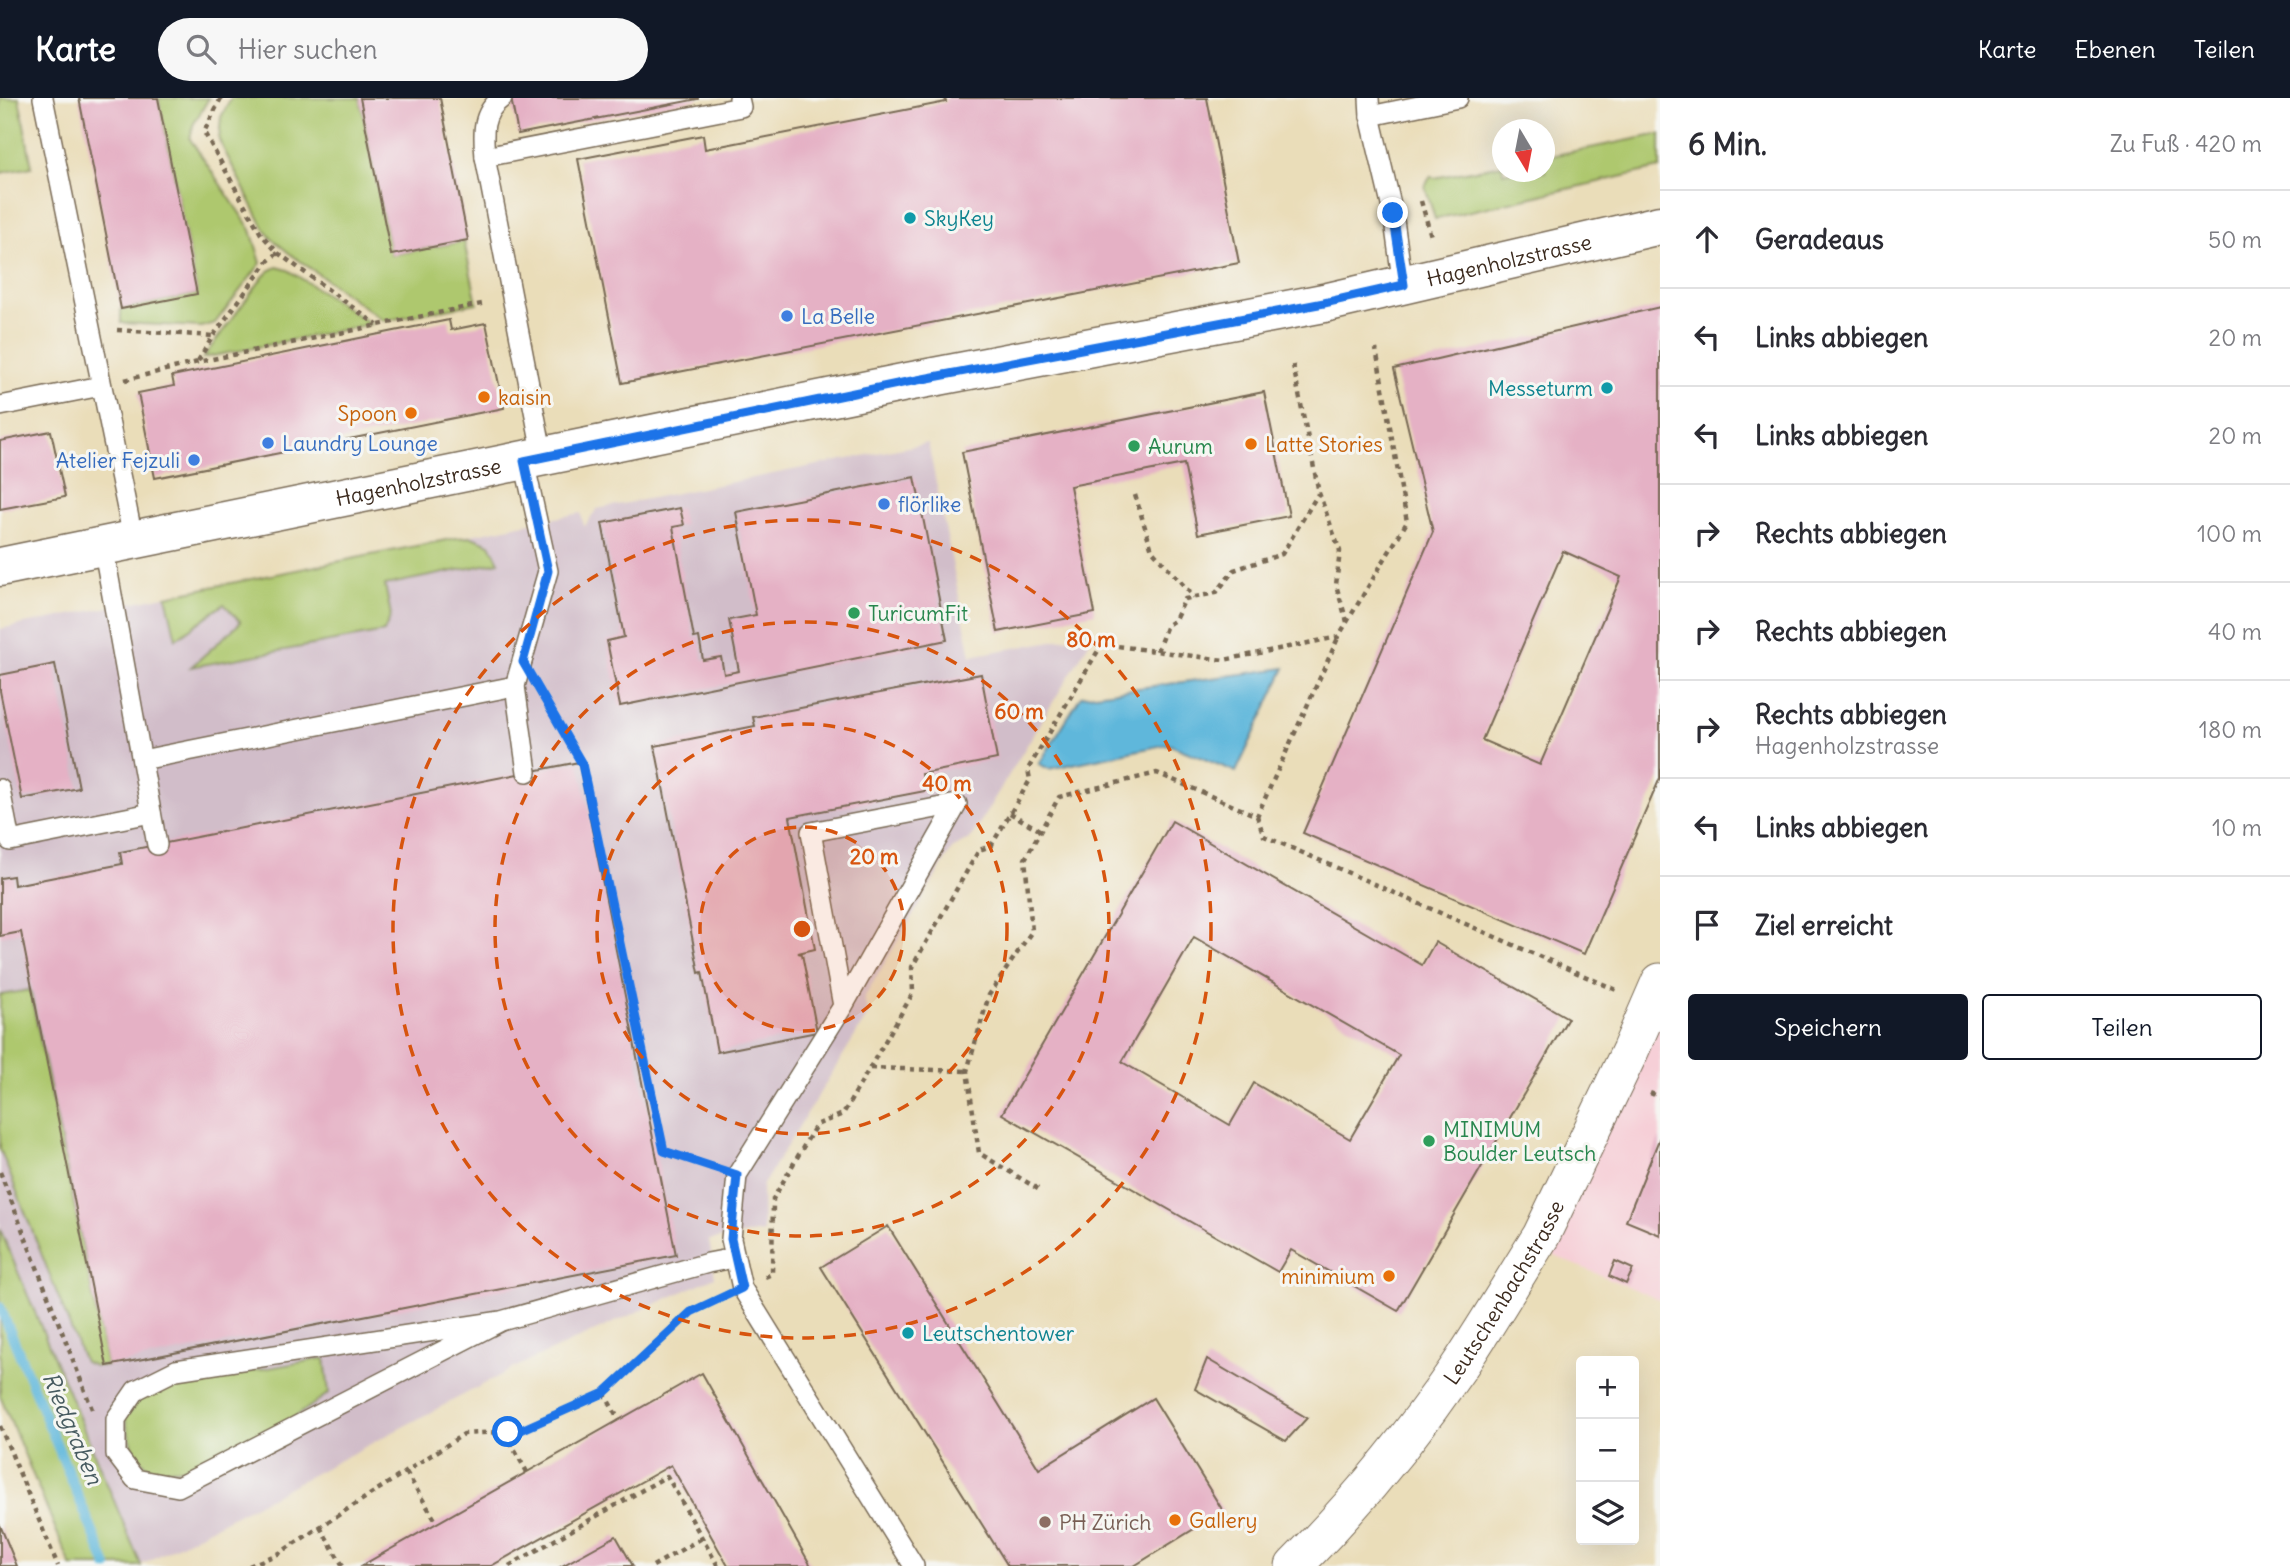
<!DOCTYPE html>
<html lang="de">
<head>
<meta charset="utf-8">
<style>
	:root { --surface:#fff; --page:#f7f7f7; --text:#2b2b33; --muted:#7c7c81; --line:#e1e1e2; --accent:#111827 }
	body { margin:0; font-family:Delius,sans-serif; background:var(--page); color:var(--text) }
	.controls { position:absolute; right:21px; bottom:21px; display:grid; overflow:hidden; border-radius:7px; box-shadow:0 7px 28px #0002 }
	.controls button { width:63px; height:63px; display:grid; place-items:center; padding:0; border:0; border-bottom:2px solid var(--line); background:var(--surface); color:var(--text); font:35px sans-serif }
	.compass { position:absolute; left:1492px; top:21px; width:63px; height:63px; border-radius:50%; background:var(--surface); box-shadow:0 7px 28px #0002; rotate:170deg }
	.stop { position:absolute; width:21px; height:21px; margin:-16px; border:5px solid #1a73e8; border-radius:50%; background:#fff }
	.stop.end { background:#1a73e8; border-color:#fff; box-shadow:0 2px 7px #0008 }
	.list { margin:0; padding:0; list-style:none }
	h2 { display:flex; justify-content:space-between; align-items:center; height:91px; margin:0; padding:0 28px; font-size:30px }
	h2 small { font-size:23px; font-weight:400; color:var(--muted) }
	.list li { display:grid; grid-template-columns:46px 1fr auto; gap:21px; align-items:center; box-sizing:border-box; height:98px; padding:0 28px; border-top:2px solid var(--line) }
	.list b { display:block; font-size:26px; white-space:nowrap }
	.list p { margin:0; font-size:23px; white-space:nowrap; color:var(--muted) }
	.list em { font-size:23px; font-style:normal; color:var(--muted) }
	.actions { display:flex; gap:14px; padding:21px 28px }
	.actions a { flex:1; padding:16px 0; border:2px solid var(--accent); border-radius:7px; text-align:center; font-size:24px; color:var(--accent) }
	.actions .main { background:var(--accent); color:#fff }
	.icon { flex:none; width:38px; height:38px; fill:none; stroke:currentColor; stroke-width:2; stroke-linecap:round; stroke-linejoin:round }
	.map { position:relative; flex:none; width:1660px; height:1468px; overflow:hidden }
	header { display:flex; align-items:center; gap:42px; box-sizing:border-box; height:98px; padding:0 35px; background:var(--accent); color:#fff }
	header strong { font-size:33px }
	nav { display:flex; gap:38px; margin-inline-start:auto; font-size:24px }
	.search { width:490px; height:63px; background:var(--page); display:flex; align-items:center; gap:18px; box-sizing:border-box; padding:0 24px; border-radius:38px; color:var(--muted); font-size:26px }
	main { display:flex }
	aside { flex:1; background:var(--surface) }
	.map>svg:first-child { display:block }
	.built { fill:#f6cfd7 }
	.industrial { fill:#d1bdc9 }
	.green { fill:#aec86e; stroke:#747946; stroke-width:2 }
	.water { fill:#5eb7db; stroke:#4c707c; stroke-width:2 }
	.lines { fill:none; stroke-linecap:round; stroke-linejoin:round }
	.stream { stroke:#5eb7db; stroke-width:10 }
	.building { fill:#e5b1c5; fill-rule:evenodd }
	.service-casing { stroke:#786954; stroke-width:22 }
	.minor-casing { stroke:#786954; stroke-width:39 }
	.tertiary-casing { stroke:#786954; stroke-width:41 }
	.path { stroke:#786954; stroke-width:4.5; stroke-dasharray:5 5; stroke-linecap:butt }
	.service { stroke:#fff; stroke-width:19 }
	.minor { stroke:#fff; stroke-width:37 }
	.tertiary { stroke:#fff; stroke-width:38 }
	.route { stroke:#1a73e8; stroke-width:9 }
	.ring { fill:none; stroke:#d7540e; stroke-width:3.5; stroke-dasharray:12 9 }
	.culture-dot { fill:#0f9aa8; stroke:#f6f6f2; stroke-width:2.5 }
	.shop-dot { fill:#3f7fe0; stroke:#f6f6f2; stroke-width:2.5 }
	.food-dot { fill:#e8710a; stroke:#f6f6f2; stroke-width:2.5 }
	.leisure-dot { fill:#2e9e5b; stroke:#f6f6f2; stroke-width:2.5 }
	.education-dot { fill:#8d6e63; stroke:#f6f6f2; stroke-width:2.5 }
	.labels { text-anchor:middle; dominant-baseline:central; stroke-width:6; stroke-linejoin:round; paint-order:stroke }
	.culture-label { font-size:21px; fill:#0d838f; stroke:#f6f6f2; text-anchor:start }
	.street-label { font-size:21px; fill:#3b2a1e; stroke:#f6f6f2 }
	.shop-label { font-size:21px; fill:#366cbe; stroke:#f6f6f2; text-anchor:start }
	.food-label { font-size:21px; fill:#c56008; stroke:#f6f6f2; text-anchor:start }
	.leisure-label { font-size:21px; fill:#27864d; stroke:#f6f6f2; text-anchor:start }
	.education-label { font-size:21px; fill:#785e54; stroke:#f6f6f2; text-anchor:start }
	.water-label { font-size:23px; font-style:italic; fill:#475b60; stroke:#f6f6f2 }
	.centre { fill:#d7540e; stroke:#f6f6f2; stroke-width:3.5 }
	.ring-label { font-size:21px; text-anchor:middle; font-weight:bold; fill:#d7540e; stroke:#f6f6f2; stroke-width:6; stroke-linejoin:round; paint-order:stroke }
</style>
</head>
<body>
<header>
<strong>Karte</strong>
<div class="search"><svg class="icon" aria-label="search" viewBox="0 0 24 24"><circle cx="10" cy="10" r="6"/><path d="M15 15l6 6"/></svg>Hier suchen</div>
<nav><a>Karte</a><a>Ebenen</a><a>Teilen</a></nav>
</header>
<main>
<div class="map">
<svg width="1660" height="1468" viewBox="0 0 1660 1468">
	<rect width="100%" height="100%" fill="#f6f6f2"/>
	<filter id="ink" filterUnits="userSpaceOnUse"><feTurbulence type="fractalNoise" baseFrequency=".0143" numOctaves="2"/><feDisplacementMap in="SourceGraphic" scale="14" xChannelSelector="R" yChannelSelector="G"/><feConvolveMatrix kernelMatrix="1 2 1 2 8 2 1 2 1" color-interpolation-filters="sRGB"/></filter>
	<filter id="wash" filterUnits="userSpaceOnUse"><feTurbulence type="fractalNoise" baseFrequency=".00686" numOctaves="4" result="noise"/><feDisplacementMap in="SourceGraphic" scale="28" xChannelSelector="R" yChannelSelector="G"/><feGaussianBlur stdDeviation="1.57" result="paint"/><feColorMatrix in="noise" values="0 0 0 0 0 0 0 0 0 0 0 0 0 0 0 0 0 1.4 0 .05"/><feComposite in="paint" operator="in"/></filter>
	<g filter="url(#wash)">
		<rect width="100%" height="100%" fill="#eaddb9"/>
		<!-- built -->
		<path class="built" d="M1660,920V1202L1545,1154Z"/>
		<!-- industrial -->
		<path class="industrial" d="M928,345L971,558L1095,535L970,741L952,751L864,900L868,917L762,1088L763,1134L709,1142L715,1179L520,1267L141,1467L0,1131V531L581,415L584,429L597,411Z"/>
		<!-- green -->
		<g class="green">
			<path d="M0,0H19L32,69L0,75Z"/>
			<path d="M158,0H209L193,27L190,41L251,132L261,165L215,225L201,229L121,225V211L197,196Z"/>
			<path d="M231,0H360L391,157L464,143L477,205L384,223L289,155L271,140L264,130L219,42L221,19Z"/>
			<path d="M1660,36V70L1435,121L1425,88L1431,78L1434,80L1502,67L1503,74H1545V59Z"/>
			<path d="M277,169L288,172L371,226L203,260L263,179L269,173Z"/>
			<path d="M472,439L490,446L499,464L385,487L391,517L384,534L191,569L241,524L224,506L176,541L166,498L456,440Z"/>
			<path d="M30,892L107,1267V1268H95L84,1264L0,1051V897Z"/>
			<path d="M0,1131L141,1467V1468H71L0,1298Z"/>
			<path d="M325,1260L329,1295L295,1319L188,1370L151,1372L133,1354L125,1320L140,1300L173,1287Z"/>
		</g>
		<!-- water -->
		<path class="water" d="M1285,570L1236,674L1168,646L1049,671L1039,666L1081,598Z"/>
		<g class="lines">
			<!-- stream -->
			<path class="stream" d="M0,1209L107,1468"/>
		</g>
		<g id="blocks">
			<!-- building -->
			<g class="building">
				<path d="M79,0H158L197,196L121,211Z"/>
				<path d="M360,0H440L468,142L391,157Z"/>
				<path d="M511,0H698V1L518,36Z"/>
				<path d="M945,0H1207L1239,165L622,285L578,61L703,37L705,51L946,4Z"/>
				<path d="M1660,209V680L1584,856L1303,735L1433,434L1394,271ZM1563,453L1621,479L1540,667L1482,642Z"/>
				<path d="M449,222L451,232L486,225L504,310L155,380L138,295L174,288L172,278Z"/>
				<path d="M1264,294L1289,418L1198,436L1184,366L1070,388L1095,515L998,534L962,354Z"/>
				<path d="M51,333L65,399L0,411V343Z"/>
				<path d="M915,379L947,542L620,608L607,543L624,539L602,425L680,410L684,427L673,429L694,540L699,539L703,562L721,559L724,576L739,573L729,522L756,517L736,414Z"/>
				<path d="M55,566L79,690L22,701L0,593V577Z"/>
				<path d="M981,576L997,661L922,676L925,693L790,719L815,851L798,855L802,856L817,934L717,954L702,874L699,875L655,648L755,628L753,619Z"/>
				<path d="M579,664L676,1157L107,1268L21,834L0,838V780L13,778L14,787L122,766L120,754Z"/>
				<path d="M1172,723L1422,867L1435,844L1568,920L1398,1213L1291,1152L1278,1174L1002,1016ZM1194,839L1399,957L1350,1041L1254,985L1230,1027L1122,964Z"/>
				<path d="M1660,1039V1137L1626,1123Z"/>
				<path d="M888,1128L1039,1371L1153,1300L1223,1413L1134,1468H1008L821,1169Z"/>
				<path d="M1615,1163L1633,1171L1626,1186L1609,1178Z"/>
				<path d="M1207,1261L1307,1320L1286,1343L1195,1291Z"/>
				<path d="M702,1275L811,1468H728L671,1367L491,1468H361Z"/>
				<path d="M0,1427L17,1468H0Z"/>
				<path d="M616,1438L633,1468H562Z"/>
			</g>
		</g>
	</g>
	<g filter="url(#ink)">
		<use href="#blocks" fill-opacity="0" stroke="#786954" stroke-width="2"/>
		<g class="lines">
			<defs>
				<g id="service">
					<path d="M43,0L133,440"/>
					<path d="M502,0C481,15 483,36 485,59L543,359"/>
					<path d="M1369,0L1370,18L1393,115L1403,188"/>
					<path d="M1370,18L1458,0"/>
					<path d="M485,59L741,9L739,0"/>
					<path d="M0,308L101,288"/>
					<path d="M524,363L548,473L515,588L527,674"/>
					<path d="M103,447L157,747"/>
					<path d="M142,662L515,588"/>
					<path d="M0,691L10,743L151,715"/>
					<path d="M843,908L811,734L957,706L843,908L737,1077L731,1141L742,1190L914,1468"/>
					<path d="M501,1223L176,1272L136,1292L116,1321V1356L135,1381L178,1389L501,1223L708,1165L734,1160"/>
				</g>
				<g id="minor">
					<path id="s1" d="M1294,1468C1354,1408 1410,1340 1458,1270C1487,1227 1513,1182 1541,1138L1630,953L1660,884"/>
				</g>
				<g id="tertiary">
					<path id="s2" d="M0,469L907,284L1324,205L1660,127"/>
				</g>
			</defs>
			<!-- service casing -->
			<use href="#service" class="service-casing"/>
			<!-- minor casing -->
			<use href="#minor" class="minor-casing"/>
			<!-- tertiary casing -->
			<use href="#tertiary" class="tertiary-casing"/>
			<!-- path -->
			<g class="path">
				<path d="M221,0L204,34L261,136L278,155L377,227"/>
				<path d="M1421,103L1431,138"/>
				<path d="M117,232L213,238"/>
				<path d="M198,263L213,238L268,163L278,155"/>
				<path d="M1293,267L1319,395L1340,453L1336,487L1347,524"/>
				<path d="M125,282L198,264L486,205"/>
				<path d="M1135,397L1152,452L1194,499"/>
				<path d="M1157,553L1167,527L1175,522L1185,501L1216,495L1234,472L1282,456L1318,396"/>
				<path d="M546,604L582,666L664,1053L713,1069"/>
				<path d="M1010,715L1041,733"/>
				<path d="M1257,718L1264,738L1619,893"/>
				<path d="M870,970L967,973"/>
				<path d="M1650,995L1660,999"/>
				<path d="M0,1074L92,1311"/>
				<path d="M1038,1091L979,1055L967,973L989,897L1032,833L1025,761L1059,699L1157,675L1257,718L1338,540"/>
				<path d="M765,1179L772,1176L773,1101L816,1027L843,1016L913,895L912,869L979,752L991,748L1030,682L1028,671L1102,546L1224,562L1338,539L1407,424L1376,251"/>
				<path d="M604,1295L619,1322"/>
				<path d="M0,1328L58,1468"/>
				<path d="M508,1334L511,1346L527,1374"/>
				<path d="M406,1374L437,1425"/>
				<path d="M320,1429L343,1468"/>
				<path d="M249,1468L278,1456L464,1336L519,1333L604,1295L691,1214L719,1201"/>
				<path d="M509,1468L667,1378L718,1468"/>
				<path d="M653,1468L702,1440"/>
			</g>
			<!-- service -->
			<use href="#service" class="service"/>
			<!-- minor -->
			<use href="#minor" class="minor"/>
			<!-- tertiary -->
			<use href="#tertiary" class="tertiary"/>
		</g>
	</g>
	<g class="lines" filter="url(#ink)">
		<!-- route -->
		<path class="route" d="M508,1334L519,1333L604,1295L691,1214L742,1190L731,1141L737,1077L664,1053L582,666L523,564L548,473L524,363L907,284L1324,205L1404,187L1393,115"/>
	</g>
	<!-- distance rings -->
	<circle cx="802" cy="831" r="102" fill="#d7540e" fill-opacity=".12"/>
	<g class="ring">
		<circle cx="802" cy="831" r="102"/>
		<circle cx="802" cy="831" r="205"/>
		<circle cx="802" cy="831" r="307"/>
		<circle cx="802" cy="831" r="409"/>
	</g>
	<!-- markers -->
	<g class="culture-dot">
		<circle cx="910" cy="120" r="7"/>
		<circle cx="1607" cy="290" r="7"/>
		<circle cx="908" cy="1235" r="7"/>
	</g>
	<g class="shop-dot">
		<circle cx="787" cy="218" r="7"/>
		<circle cx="268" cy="345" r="7"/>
		<circle cx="194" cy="362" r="7"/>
		<circle cx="884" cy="406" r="7"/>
	</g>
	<g class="food-dot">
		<circle cx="484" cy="299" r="7"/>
		<circle cx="411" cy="315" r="7"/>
		<circle cx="1251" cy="346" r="7"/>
		<circle cx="1389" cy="1178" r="7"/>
		<circle cx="1175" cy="1422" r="7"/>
	</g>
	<g class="leisure-dot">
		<circle cx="1134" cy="348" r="7"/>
		<circle cx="854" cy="515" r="7"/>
		<circle cx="1429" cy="1043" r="7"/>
	</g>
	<circle class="education-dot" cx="1045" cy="1424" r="7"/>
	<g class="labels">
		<!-- culture labels -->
		<g class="culture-label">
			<text x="924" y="120">SkyKey</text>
			<text x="1593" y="290" text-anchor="end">Messeturm</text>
			<text x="922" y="1235">Leutschentower</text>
		</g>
		<!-- street labels -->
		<g class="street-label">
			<text stroke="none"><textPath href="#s2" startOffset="1540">Hagenholzstrasse</textPath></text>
			<text stroke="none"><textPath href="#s2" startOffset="427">Hagenholzstrasse</textPath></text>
			<text stroke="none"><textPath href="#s1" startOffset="346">Leutschenbachstrasse</textPath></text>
		</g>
		<!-- shop labels -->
		<g class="shop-label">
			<text x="801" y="218">La Belle</text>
			<text x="282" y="345">Laundry Lounge</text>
			<text x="180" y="362" text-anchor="end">Atelier Fejzuli</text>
			<text x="898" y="406">flörlike</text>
		</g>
		<!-- food labels -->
		<g class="food-label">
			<text x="498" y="299">kaisin</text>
			<text x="397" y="315" text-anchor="end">Spoon</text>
			<text x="1265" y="346">Latte Stories</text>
			<text x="1375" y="1178" text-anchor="end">minimium</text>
			<text x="1189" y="1422">Gallery</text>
		</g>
		<!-- leisure labels -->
		<g class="leisure-label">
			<text x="1148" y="348">Aurum</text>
			<text x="868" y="515">TuricumFit</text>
			<text x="1443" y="1031">MINIMUM<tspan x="1443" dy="24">Boulder Leutsch</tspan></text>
		</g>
		<!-- education labels -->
		<g class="education-label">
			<text x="1059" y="1424">PH Zürich</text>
		</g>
		<!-- water labels -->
		<g class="water-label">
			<text transform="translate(73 1330) rotate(67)">Riedgraben</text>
		</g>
	</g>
	<circle cx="802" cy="831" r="10" class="centre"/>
	<g class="ring-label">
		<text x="1091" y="549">80 m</text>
		<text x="1019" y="621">60 m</text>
		<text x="947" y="693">40 m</text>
		<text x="874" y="766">20 m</text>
	</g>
</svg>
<div class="controls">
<button>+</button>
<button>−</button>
<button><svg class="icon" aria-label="layers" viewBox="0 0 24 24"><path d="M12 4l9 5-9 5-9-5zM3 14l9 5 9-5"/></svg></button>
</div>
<svg class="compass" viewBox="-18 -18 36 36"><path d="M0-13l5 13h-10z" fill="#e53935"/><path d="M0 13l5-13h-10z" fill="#7c7c81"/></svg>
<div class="stop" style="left:508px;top:1334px"></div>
<div class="stop end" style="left:1393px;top:115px"></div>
</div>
<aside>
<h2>6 Min.<small>Zu Fuß · 420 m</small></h2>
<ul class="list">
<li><svg class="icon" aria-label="ahead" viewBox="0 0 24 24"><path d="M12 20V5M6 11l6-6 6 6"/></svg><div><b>Geradeaus</b></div><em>50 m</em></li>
<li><svg class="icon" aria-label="left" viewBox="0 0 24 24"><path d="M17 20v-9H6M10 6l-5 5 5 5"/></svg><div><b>Links abbiegen</b></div><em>20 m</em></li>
<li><svg class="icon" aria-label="left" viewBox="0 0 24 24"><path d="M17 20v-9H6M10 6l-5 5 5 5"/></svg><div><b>Links abbiegen</b></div><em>20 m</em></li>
<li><svg class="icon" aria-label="right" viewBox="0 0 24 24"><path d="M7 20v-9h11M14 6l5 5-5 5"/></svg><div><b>Rechts abbiegen</b></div><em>100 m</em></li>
<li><svg class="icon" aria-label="right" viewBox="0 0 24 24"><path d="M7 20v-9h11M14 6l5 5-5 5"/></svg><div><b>Rechts abbiegen</b></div><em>40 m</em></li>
<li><svg class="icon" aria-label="right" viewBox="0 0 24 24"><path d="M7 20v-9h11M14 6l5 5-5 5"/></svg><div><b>Rechts abbiegen</b><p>Hagenholzstrasse</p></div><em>180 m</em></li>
<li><svg class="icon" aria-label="left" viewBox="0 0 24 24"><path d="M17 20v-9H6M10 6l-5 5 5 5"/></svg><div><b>Links abbiegen</b></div><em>10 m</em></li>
<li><svg class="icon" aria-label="arrive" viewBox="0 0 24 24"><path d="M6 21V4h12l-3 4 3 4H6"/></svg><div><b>Ziel erreicht</b></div></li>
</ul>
<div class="actions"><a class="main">Speichern</a><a>Teilen</a></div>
</aside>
</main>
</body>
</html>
